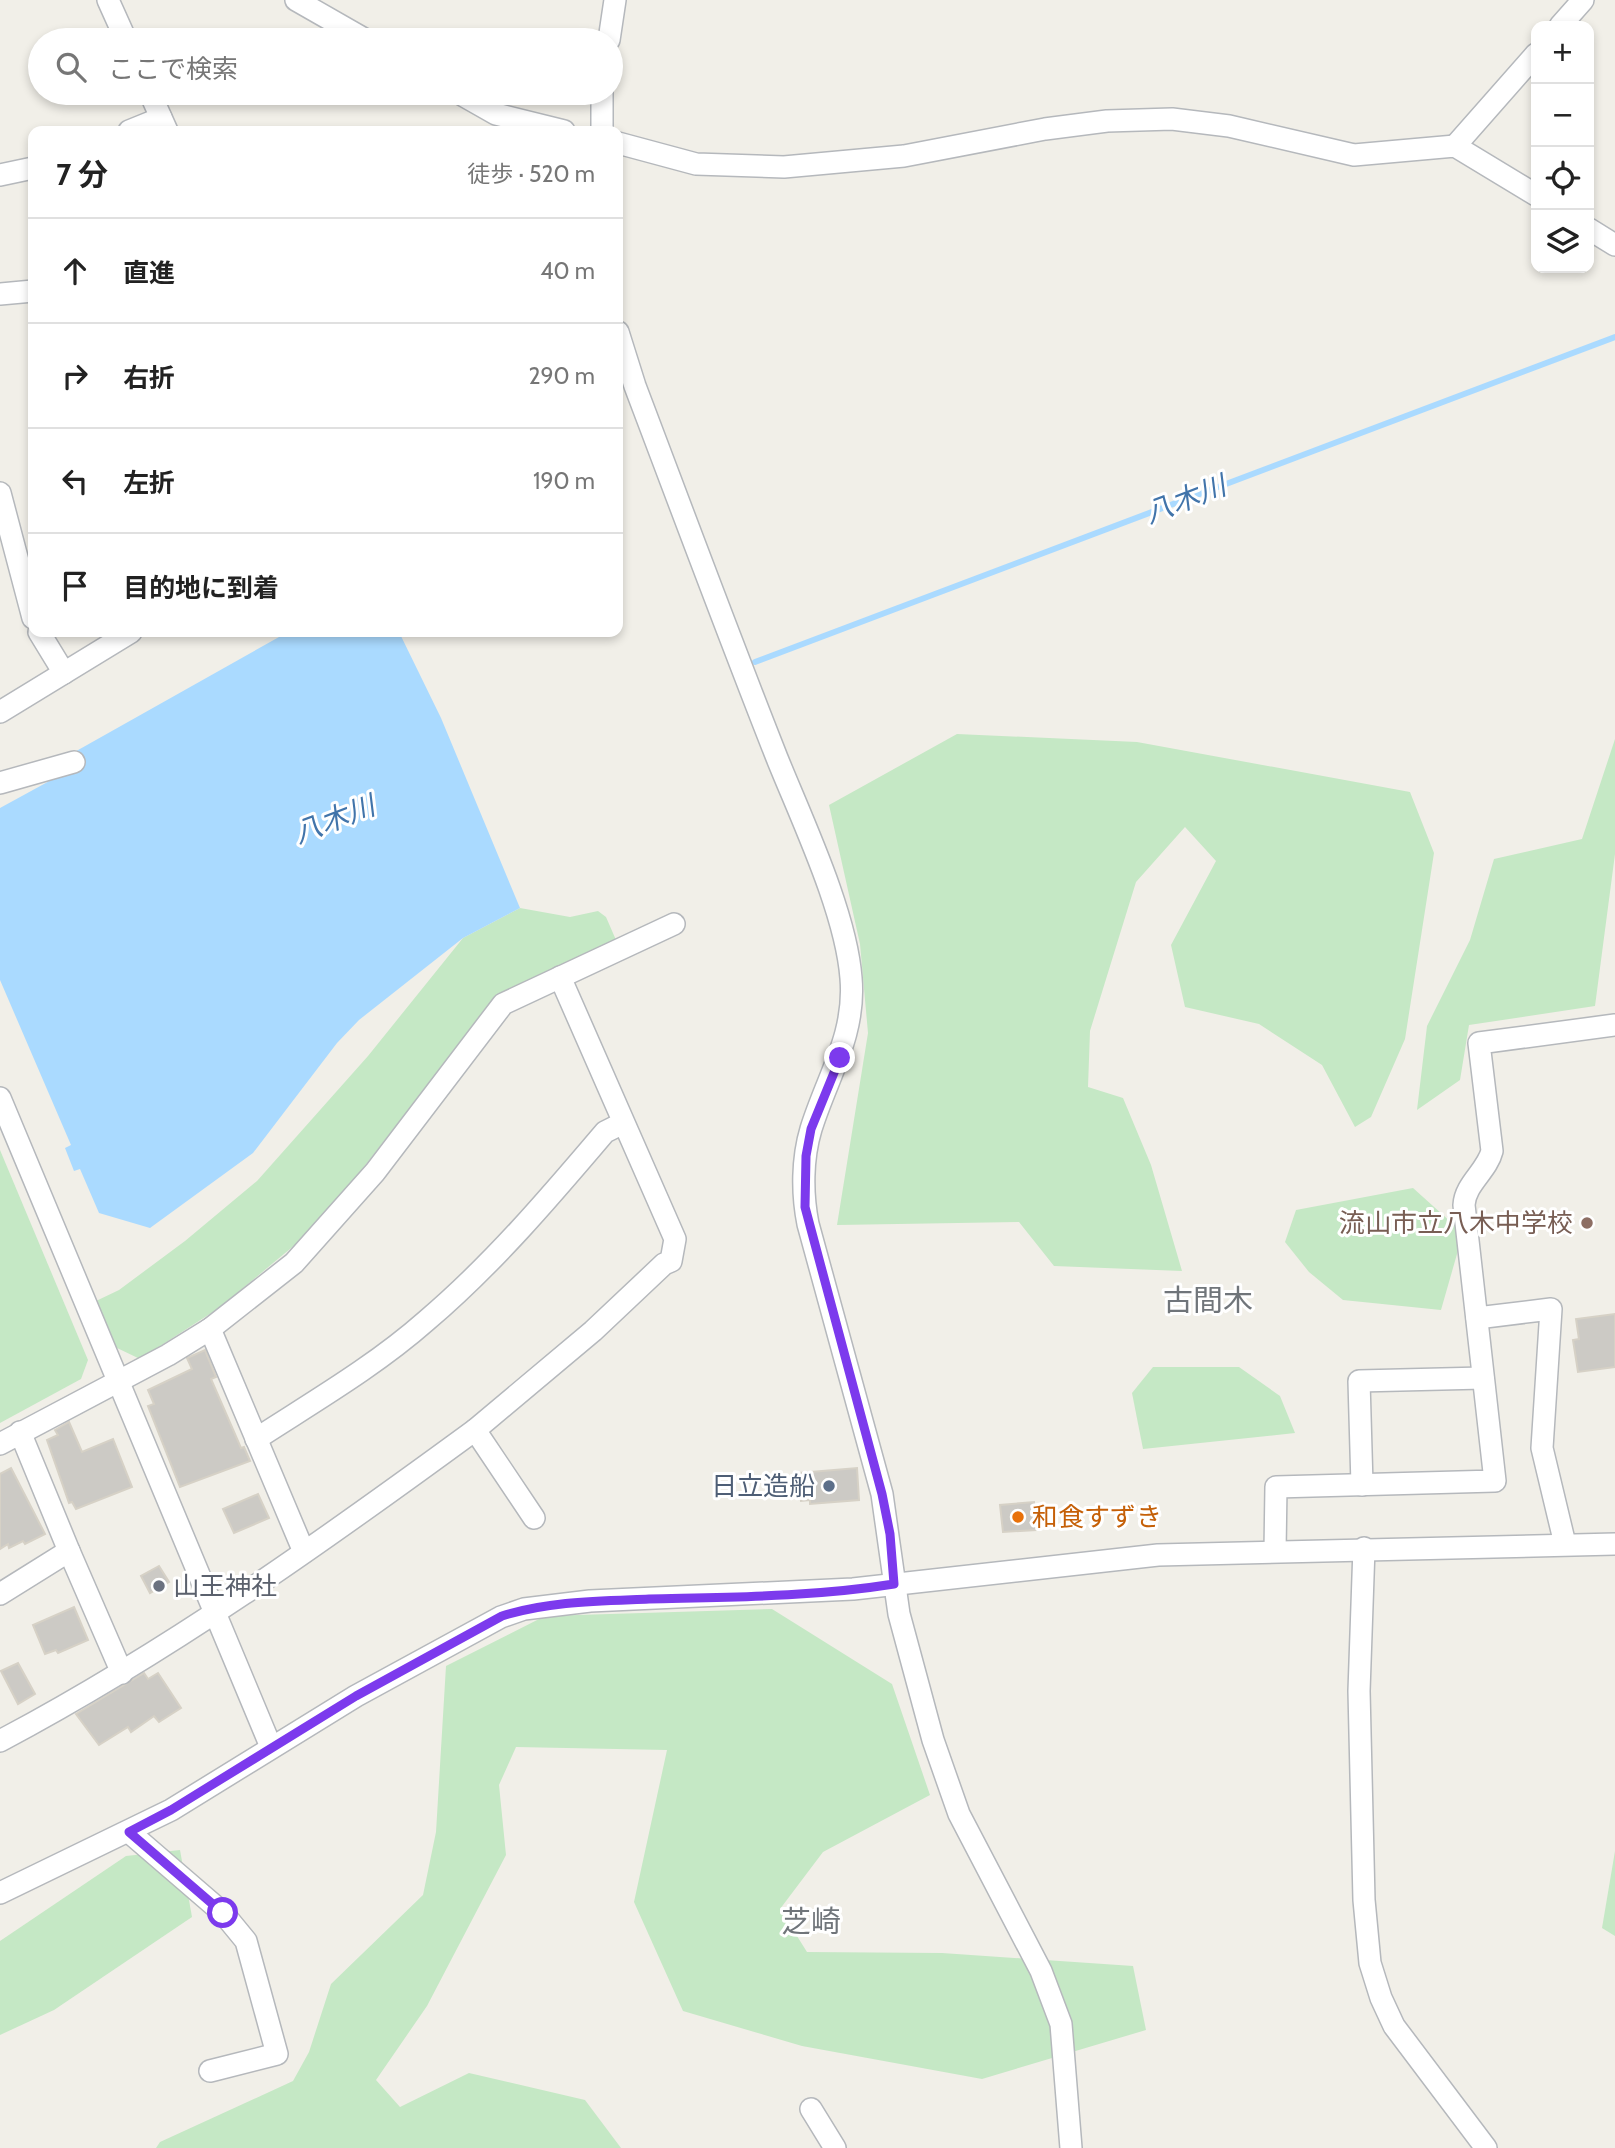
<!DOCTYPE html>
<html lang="ja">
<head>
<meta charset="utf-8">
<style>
	:root { --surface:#fff; --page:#f2f2f2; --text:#222; --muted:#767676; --line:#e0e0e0 }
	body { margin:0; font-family:Cabin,"Noto Sans JP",sans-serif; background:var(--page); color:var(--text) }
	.controls { position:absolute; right:21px; top:21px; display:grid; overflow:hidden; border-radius:14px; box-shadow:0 4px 10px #0003 }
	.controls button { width:63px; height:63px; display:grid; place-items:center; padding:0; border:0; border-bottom:2px solid var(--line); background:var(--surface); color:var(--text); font:35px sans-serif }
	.stop { position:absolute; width:21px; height:21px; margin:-16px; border:5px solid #7c3aed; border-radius:50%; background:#fff }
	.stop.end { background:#7c3aed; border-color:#fff; box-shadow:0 2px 7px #0008 }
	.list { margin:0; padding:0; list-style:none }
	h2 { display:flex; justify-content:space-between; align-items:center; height:91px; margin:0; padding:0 28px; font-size:30px }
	h2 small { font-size:23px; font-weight:400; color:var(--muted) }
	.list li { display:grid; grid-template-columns:46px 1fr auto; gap:21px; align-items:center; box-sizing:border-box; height:105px; padding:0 28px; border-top:2px solid var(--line) }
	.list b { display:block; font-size:26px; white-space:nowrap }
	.list em { font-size:23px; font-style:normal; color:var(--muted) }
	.icon { flex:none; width:38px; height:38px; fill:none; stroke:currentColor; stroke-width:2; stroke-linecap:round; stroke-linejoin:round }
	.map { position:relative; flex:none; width:1615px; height:2148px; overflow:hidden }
	.search { position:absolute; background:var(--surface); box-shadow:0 4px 10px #0003; left:28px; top:28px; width:595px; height:77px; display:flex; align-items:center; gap:18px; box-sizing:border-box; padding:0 24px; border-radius:38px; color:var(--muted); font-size:26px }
	.panel { position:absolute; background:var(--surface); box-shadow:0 4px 10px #0003; left:28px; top:126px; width:595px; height:511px; border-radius:14px }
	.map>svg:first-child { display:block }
	.green { fill:#c5e8c5 }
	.water { fill:#aadaff }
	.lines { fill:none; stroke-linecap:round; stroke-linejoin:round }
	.stream { stroke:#aadaff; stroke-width:6 }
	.building { fill:#cccac5; stroke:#d6d1c6; stroke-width:2 }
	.minor-casing { stroke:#b5b8bc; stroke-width:24 }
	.minor { stroke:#fff; stroke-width:21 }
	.route { stroke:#7c3aed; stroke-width:9 }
	.education-dot { fill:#8d6e63; stroke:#fff; stroke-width:2.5 }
	.service-dot { fill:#5c6f8a; stroke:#fff; stroke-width:2.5 }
	.food-dot { fill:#e8710a; stroke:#fff; stroke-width:2.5 }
	.worship-dot { fill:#6b7280; stroke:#fff; stroke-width:2.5 }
	.labels { text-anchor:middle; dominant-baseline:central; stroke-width:6; stroke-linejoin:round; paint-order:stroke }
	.education-label { font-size:26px; fill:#785e54; stroke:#fff; text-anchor:end }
	.service-label { font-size:26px; fill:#4e5e75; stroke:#fff; text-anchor:end }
	.food-label { font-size:26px; fill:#c56008; stroke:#fff; text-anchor:start }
	.worship-label { font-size:26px; fill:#5b616d; stroke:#fff; text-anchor:start }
	.water-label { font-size:28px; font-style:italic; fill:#4174aa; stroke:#fff }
	.quarter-label { font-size:30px; fill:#70757a; stroke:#fff }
</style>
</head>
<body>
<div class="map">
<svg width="1615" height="2148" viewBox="0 0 1615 2148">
	<rect width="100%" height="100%" fill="#f1efe8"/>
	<!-- green -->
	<g class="green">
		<path d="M957,734L1137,742L1410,792L1434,853L1405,1039L1371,1117L1355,1127L1322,1065L1259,1024L1185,1007L1171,945L1216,861L1185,827L1136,882L1090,1031L1088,1087L1123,1098L1151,1165L1182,1271L1054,1266L1019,1222L837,1225L868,1033L860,944L829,805Z"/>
		<path d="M1615,739V854L1595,1006L1469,1025L1460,1080L1417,1110L1427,1026L1470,940L1494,859L1582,839Z"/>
		<path d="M520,908L570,917L598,911L606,917L616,940L494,1000L349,1186L308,1234L219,1308L140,1359L115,1347L96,1301L119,1290L185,1241L257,1181L368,1056L463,938Z"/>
		<path d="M0,1150L88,1360L81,1379L0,1423Z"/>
		<path d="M1413,1188L1463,1233L1441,1310L1343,1300L1309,1272L1285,1242L1296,1210Z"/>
		<path d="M1153,1367H1239L1280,1396L1295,1433L1143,1449L1132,1393Z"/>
		<path d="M772,1609L892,1684L930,1795L823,1852L780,1909L807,1952L942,1953L1133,1966L1146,2030L982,2079L802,2046L683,2011L634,1902L667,1750L516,1747L499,1785L506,1855L427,2006L376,2080L400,2107L469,2073L585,2100L621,2148H156L160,2142L293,2081L309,2052L331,1984L423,1895L436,1832L446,1666L545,1616Z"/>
		<path d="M180,1850L192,1917L54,2010L0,2035V1941L126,1856Z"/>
		<path d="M1615,1851V1936L1602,1928Z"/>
	</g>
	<!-- water -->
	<path class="water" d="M288,632H399L441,718L520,908L463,938L359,1020L337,1043L253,1153L150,1228L99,1213L80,1169L74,1171L65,1148L71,1145L0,980V808L75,767L71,754Z"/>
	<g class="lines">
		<!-- stream -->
		<path class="stream" d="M755,662L1615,337"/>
	</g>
	<!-- building -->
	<g class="building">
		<path d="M1615,1314V1367L1578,1372L1573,1340L1579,1339L1576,1319Z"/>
		<path d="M205,1350L216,1377L211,1379L241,1448L244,1447L250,1461L180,1487L148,1406L154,1404L148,1390L192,1369L187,1358Z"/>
		<path d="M69,1422L82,1452L113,1439L132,1487L76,1509L72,1502L69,1503L47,1440L58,1435L55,1430Z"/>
		<path d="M11,1468L45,1534L25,1544L23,1541L9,1548L8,1544L0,1549V1474Z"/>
		<path d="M857,1468L859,1500L810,1504V1500L801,1501L799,1473Z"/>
		<path d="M258,1494L269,1518L234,1533L223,1509Z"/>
		<path d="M1034,1502L1036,1530L1003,1532L1000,1505Z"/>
		<path d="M159,1566L169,1582L150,1593L141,1576Z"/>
		<path d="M74,1607L88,1640L58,1653L56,1650L45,1654L33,1625Z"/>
		<path d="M18,1663L35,1694L18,1704L1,1671Z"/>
		<path d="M144,1673L148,1679L158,1673L181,1708L159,1722L154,1716L131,1732L128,1727L99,1745L76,1714Z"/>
	</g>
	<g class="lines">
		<defs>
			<g id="minor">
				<path d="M108,0L126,40"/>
				<path d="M296,0L366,40"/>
				<path d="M1560,26L1583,0"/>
				<path d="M609,40L615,0"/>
				<path d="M150,93L167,131"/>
				<path d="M459,93L496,114L564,131"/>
				<path d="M129,131L161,118"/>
				<path d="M602,131V93"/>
				<path d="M618,143L696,164L784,167L904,156L1045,129L1107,121L1172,119L1229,126L1354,155L1455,146L1536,195"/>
				<path d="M1455,146L1536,54"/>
				<path d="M0,175L33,168"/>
				<path d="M1589,229L1615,245"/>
				<path d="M0,294L33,291"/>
				<path d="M618,332L635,386C682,510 728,634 777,758C802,820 846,912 851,978C856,1035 827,1077 811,1129C802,1159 802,1194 808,1224L882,1494L899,1614L933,1740L959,1814L1041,1971L1061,2024L1071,2148"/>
				<path d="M0,493L33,618"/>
				<path d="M39,632L64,673"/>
				<path d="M0,712L131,632"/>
				<path d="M0,783L74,762"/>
				<path d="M0,1098L271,1747"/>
				<path d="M1477,1318L1551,1309L1542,1448L1565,1544"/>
				<path d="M210,1329L304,1552"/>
				<path d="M475,1430L593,1331L664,1264L671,1261L675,1239L560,977"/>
				<path d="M256,1439C313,1402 375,1366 426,1321C492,1265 549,1198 605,1132L623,1123"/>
				<path d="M0,1444L168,1355L210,1329L294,1263L375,1172L503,1004L674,924"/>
				<path d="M1362,1485L1359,1381L1483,1378"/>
				<path d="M1364,1548L1359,1691L1364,1900L1370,1963L1381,1998L1394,2026L1486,2148"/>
				<path d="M69,1551L122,1673"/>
				<path d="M1275,1551L1276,1487L1495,1481L1464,1205C1465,1184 1487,1171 1492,1151L1479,1043L1615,1025"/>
				<path d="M0,1594L69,1551L20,1432"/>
				<path d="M0,1741C168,1652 322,1542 475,1430L534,1518"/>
				<path d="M129,1832L223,1913L246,1941L277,2054L210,2071"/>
				<path d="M0,1893L171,1810L356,1696L501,1617L524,1609L590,1601L853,1589L1158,1555L1615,1544"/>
				<path d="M811,2109L835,2148"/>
			</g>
		</defs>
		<!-- minor casing -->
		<use href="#minor" class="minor-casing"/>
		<!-- minor -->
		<use href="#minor" class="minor"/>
	</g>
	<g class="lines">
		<!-- route -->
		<path class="route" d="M223,1913L129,1832L171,1810L356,1696L502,1616C549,1601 599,1601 649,1599C730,1597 813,1597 894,1584L890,1534L882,1494L805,1207L806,1156L811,1129L840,1058"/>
	</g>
	<!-- markers -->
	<circle class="education-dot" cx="1587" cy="1223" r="7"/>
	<circle class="service-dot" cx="829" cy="1486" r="7"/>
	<circle class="food-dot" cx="1018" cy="1517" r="7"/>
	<circle class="worship-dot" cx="159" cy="1586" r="7"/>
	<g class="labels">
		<!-- education labels -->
		<g class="education-label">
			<text x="1573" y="1223">流山市立八木中学校</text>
		</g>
		<!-- service labels -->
		<g class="service-label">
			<text x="815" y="1486">日立造船</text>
		</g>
		<!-- food labels -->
		<g class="food-label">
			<text x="1032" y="1517">和食すずき</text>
		</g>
		<!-- worship labels -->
		<g class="worship-label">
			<text x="173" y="1586">山王神社</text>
		</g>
		<!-- water labels -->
		<g class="water-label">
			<text transform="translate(1185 499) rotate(-21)">八木川</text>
			<text transform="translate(334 819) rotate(-21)">八木川</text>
		</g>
		<!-- quarter labels -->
		<g class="quarter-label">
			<text x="1208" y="1300">古間木</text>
			<text x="811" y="1921">芝崎</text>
		</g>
	</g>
</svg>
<div class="controls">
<button>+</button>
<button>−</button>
<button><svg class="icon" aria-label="locate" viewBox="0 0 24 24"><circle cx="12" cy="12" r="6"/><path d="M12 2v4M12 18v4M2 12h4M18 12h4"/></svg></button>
<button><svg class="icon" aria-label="layers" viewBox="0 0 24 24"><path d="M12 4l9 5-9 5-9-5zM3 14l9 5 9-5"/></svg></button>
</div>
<div class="stop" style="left:223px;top:1913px"></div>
<div class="stop end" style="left:840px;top:1058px"></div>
<div class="search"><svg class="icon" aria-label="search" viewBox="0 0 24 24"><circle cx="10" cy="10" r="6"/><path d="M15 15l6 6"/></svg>ここで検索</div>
<section class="panel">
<h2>7 分<small>徒歩 · 520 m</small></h2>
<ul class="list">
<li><svg class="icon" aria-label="ahead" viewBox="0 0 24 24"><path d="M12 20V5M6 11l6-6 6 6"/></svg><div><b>直進</b></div><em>40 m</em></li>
<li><svg class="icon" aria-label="right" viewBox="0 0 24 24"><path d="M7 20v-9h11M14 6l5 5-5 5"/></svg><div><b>右折</b></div><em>290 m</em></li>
<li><svg class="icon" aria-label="left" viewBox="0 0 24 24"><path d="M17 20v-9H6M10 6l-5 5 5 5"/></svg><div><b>左折</b></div><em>190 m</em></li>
<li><svg class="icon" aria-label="arrive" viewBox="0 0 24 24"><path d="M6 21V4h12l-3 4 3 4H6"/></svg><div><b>目的地に到着</b></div></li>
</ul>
</section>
</div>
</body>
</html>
